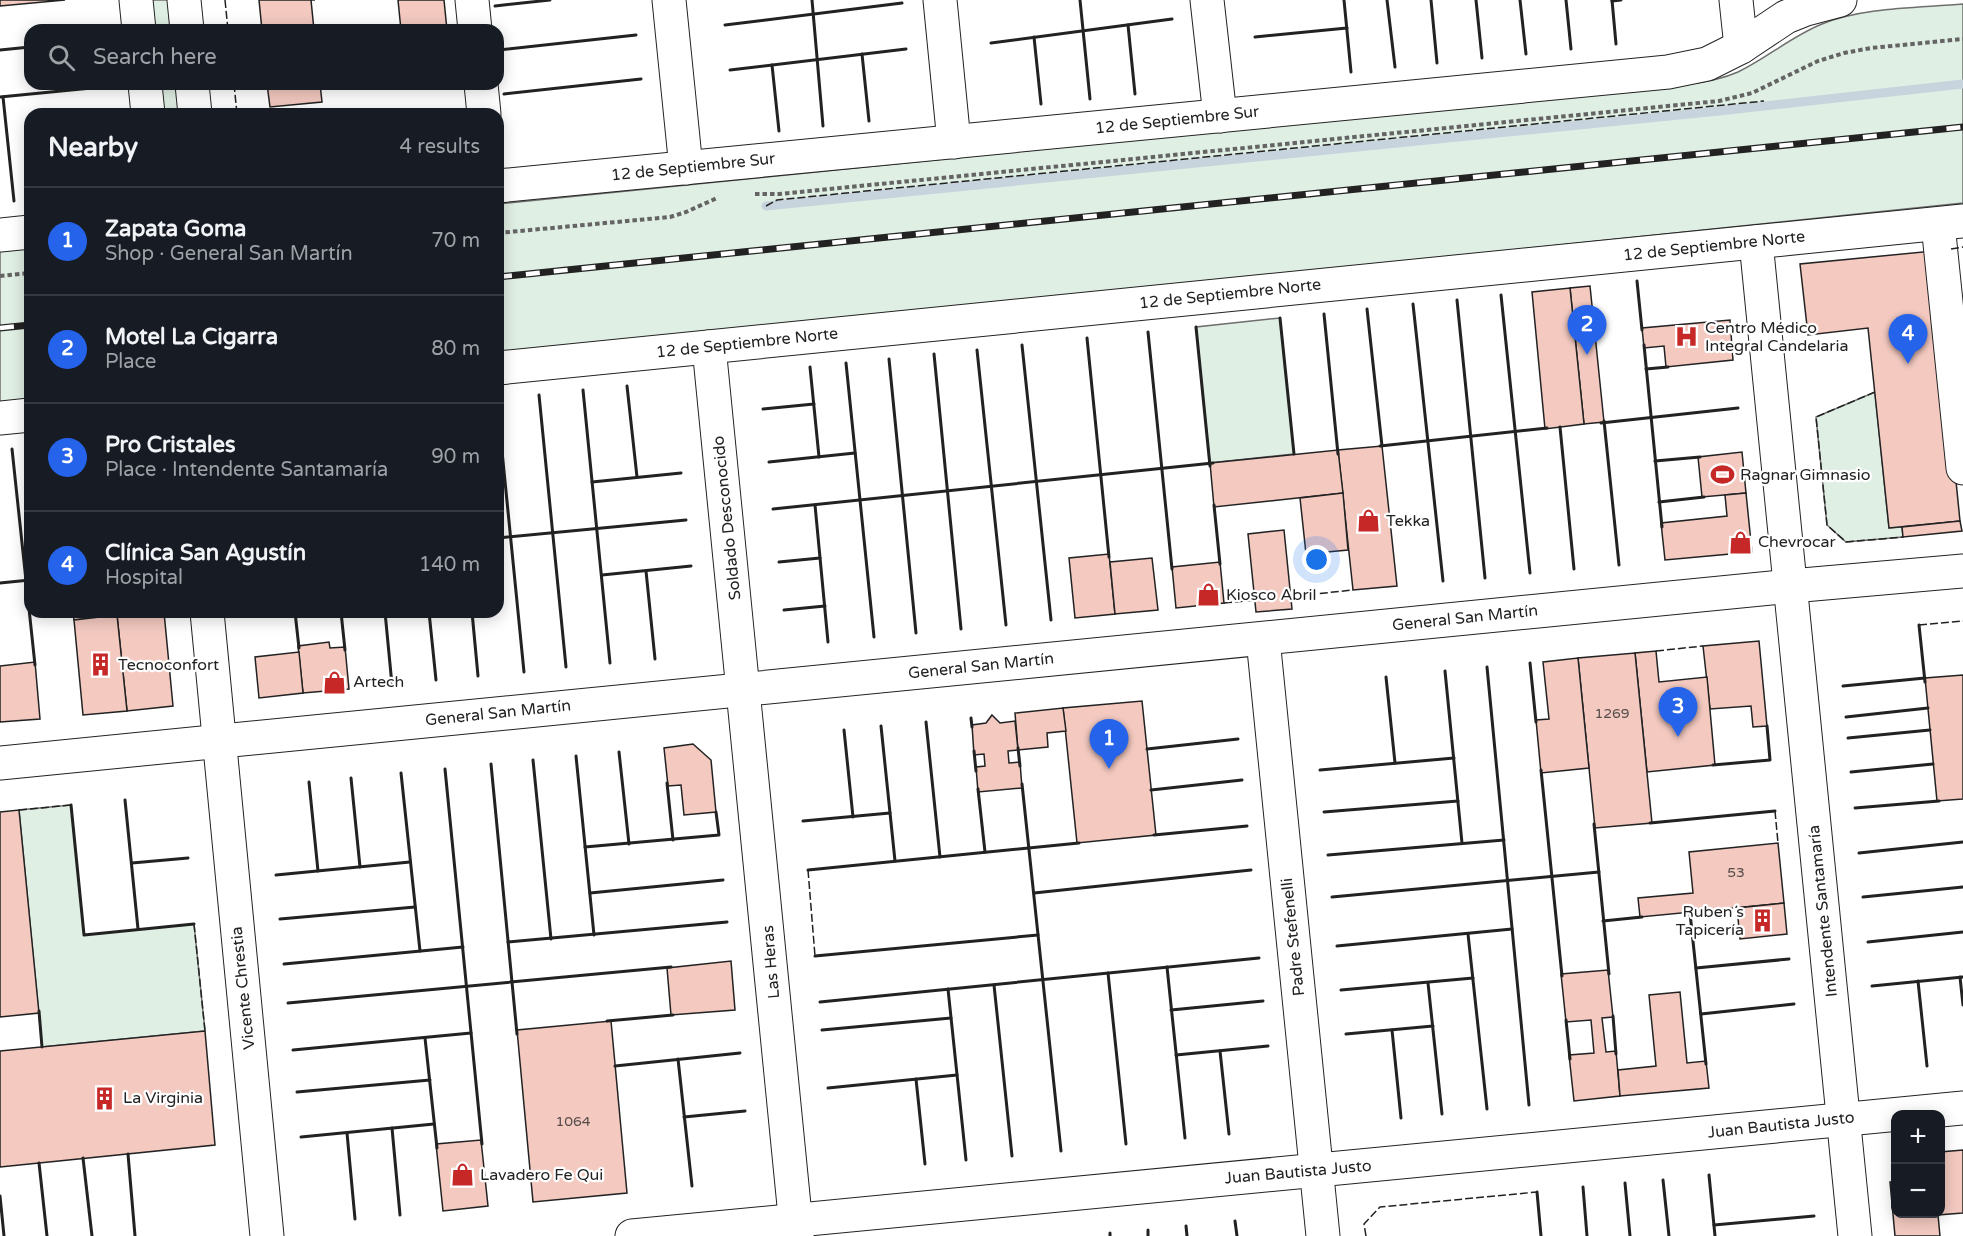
<!DOCTYPE html>
<html lang="en">
<head>
<meta charset="utf-8">
<style>
	:root { --surface:#171b24; --page:#242831; --text:#f1f3f6; --muted:#9ea1a6; --line:#363941; --accent:#2563eb }
	body { margin:0; font-family:"Varela Round",sans-serif; background:var(--page); color:var(--text) }
	.controls { position:absolute; right:18px; bottom:18px; display:grid; overflow:hidden; border-radius:12px; box-shadow:0 3px 15px #0003 }
	.controls button { width:54px; height:54px; display:grid; place-items:center; padding:0; border:0; border-bottom:2px solid var(--line); background:var(--surface); color:var(--text); font:30px sans-serif }
	.you { position:absolute; left:1317px; top:560px; width:21px; height:21px; margin:-15px; border:4px solid #fff; border-radius:50%; background:#1a73e8; box-shadow:0 0 0 9px #1a73e833 }
	.badge { display:grid; place-items:center; width:39px; height:39px; border-radius:50%; background:var(--accent); color:#fff; font-size:20px; font-weight:700 }
	.pin { position:absolute; translate:-50% -50px; filter:drop-shadow(0 2px 3px #0008) }
	.pin::after { content:''; position:absolute; top:32px; width:21px; height:18px; background:inherit; clip-path:polygon(0 0,100% 0,50% 100%) }
	.list { margin:0; padding:0; list-style:none }
	h2 { display:flex; justify-content:space-between; align-items:center; height:78px; margin:0; padding:0 24px; font-size:26px }
	h2 small { font-size:20px; font-weight:400; color:var(--muted) }
	.list li { display:grid; grid-template-columns:39px 1fr auto; gap:18px; align-items:center; box-sizing:border-box; height:108px; padding:0 24px; border-top:2px solid var(--line) }
	.list b { display:block; font-size:22px; white-space:nowrap }
	.list p { margin:0; font-size:20px; white-space:nowrap; color:var(--muted) }
	.list em { font-size:20px; font-style:normal; color:var(--muted) }
	.icon { flex:none; width:33px; height:33px; fill:none; stroke:currentColor; stroke-width:2; stroke-linecap:round; stroke-linejoin:round }
	.map { position:relative; flex:none; width:1963px; height:1236px; overflow:hidden }
	.search { position:absolute; background:var(--surface); box-shadow:0 3px 15px #0003; left:24px; top:24px; width:480px; height:66px; display:flex; align-items:center; gap:15px; box-sizing:border-box; padding:0 21px; border-radius:18px; color:var(--muted); font-size:22px }
	.panel { position:absolute; background:var(--surface); box-shadow:0 3px 15px #0003; left:24px; top:108px; width:480px; height:510px; border-radius:18px }
	.map>svg:first-child { display:block }
	.green { fill:#e0efe3; stroke:#6f6f6f; stroke-width:1.5 }
	.lines { fill:none; stroke-linecap:round; stroke-linejoin:round }
	.stream { stroke:#c7d3dd; stroke-width:9 }
	.building { fill:#f3c9c0; stroke:#222; stroke-width:1.5 }
	.minor-casing { stroke:#222; stroke-width:35 }
	.major-casing { stroke:#222; stroke-width:35 }
	.path { stroke:#646464; stroke-width:4; stroke-dasharray:4.5 3; stroke-linecap:butt }
	.minor { stroke:#fff; stroke-width:33 }
	.major { stroke:#fff; stroke-width:33 }
	.rail-casing { stroke:#222; stroke-width:7 }
	.rail { stroke:#fff; stroke-width:4.5; stroke-dasharray:14; stroke-linecap:butt }
	.fence { stroke:#222; stroke-width:1.5; stroke-dasharray:8 3; stroke-linecap:butt }
	.wall { stroke:#222; stroke-width:3 }
	.labels { text-anchor:middle; dominant-baseline:central; stroke-width:4.5; stroke-linejoin:round; paint-order:stroke }
	.number-label { font-size:14px; fill:#564c4a }
	.street-label { font-size:16px; fill:#222; stroke:#fff }
	.poi-label { font-size:16px; fill:#222; stroke:#fff; text-anchor:start }
</style>
</head>
<body>
<div class="map">
<svg width="1963" height="1236" viewBox="0 0 1963 1236">
	<rect width="100%" height="100%" fill="#fff"/>
	<!-- green -->
	<g class="green">
		<path d="M151,0H168L171,30H154Z"/>
		<path d="M1963,4V203L498,356V204L1689,84C1706,82 1722,79 1738,72C1767,58 1792,36 1822,24C1864,7 1918,8 1963,4Z"/>
		<path d="M160,84H177L180,114H163Z"/>
		<path d="M30,243V404L0,407V246Z"/>
		<path d="M1280,318L1294,454L1210,463L1196,327Z"/>
		<path d="M1875,392L1889,528L1902,527L1903,537L1846,542L1827,525L1816,417Z"/>
		<path d="M71,805L84,935L194,924L205,1031L42,1047L19,810Z"/>
	</g>
	<g class="lines">
		<!-- stream -->
		<path class="stream" d="M766,206L1719,111L1963,84"/>
	</g>
	<!-- building -->
	<g class="building">
		<path d="M0,0H65L0,6Z"/>
		<path d="M259,0H315H311L314,30H262Z"/>
		<path d="M398,0H444L447,30H401Z"/>
		<path d="M267,84H320L322,102L270,107Z"/>
		<path d="M1933,251L1960,521L1889,528L1868,328L1808,335L1800,264Z"/>
		<path d="M1590,286L1604,422L1584,424L1570,288Z"/>
		<path d="M1570,288L1584,424L1545,429L1532,292Z"/>
		<path d="M1730,320L1733,360L1666,367L1664,346L1644,348L1642,328Z"/>
		<path d="M1382,446L1397,586L1353,590L1338,450Z"/>
		<path d="M1338,450L1343,493L1214,507L1210,463Z"/>
		<path d="M1742,452L1746,493L1702,497L1698,457Z"/>
		<path d="M1343,493L1348,550L1306,554L1300,498Z"/>
		<path d="M1746,493L1752,552L1665,560L1661,523L1727,516L1725,495Z"/>
		<path d="M1960,521L1962,531L1903,537L1902,527Z"/>
		<path d="M1284,530L1292,609L1256,612L1248,534Z"/>
		<path d="M1109,554L1115,614L1075,618L1069,558Z"/>
		<path d="M1152,558L1158,610L1115,614L1110,562Z"/>
		<path d="M1220,562L1224,603L1176,608L1172,567Z"/>
		<path d="M73,612H147L74,620Z"/>
		<path d="M147,612H164L173,706L127,711L117,615Z"/>
		<path d="M117,615L127,711L83,715L74,620Z"/>
		<path d="M1759,641L1767,726L1753,727L1751,706L1710,709L1703,646Z"/>
		<path d="M329,642L330,648L345,647L349,689L303,693L298,646Z"/>
		<path d="M1656,651L1659,682L1707,677L1715,765L1647,772L1635,653Z"/>
		<path d="M299,652L303,693L259,698L255,657Z"/>
		<path d="M1635,653L1652,823L1595,828L1578,658Z"/>
		<path d="M1578,658L1589,768L1541,773L1536,720L1549,719L1543,662Z"/>
		<path d="M35,662L40,719L0,722V666Z"/>
		<path d="M1963,675V799L1937,801L1925,678Z"/>
		<path d="M1142,701L1156,835L1077,843L1063,708Z"/>
		<path d="M1063,708L1066,731L1047,733L1048,747L1018,750L1015,713Z"/>
		<path d="M992,715L1000,723L1015,721L1018,750L1008,751L1009,763L1020,762L1022,788L978,792L976,767L985,766L984,754L974,755L972,725L986,723Z"/>
		<path d="M693,744L711,760L716,812L684,815L681,785L668,786L664,748Z"/>
		<path d="M19,810L39,1013L0,1017V812Z"/>
		<path d="M1778,843L1784,903L1640,917L1638,898L1693,893L1689,852Z"/>
		<path d="M1784,903L1787,934L1740,939L1737,908Z"/>
		<path d="M731,961L735,1010L671,1015L667,968Z"/>
		<path d="M1608,970L1613,1017L1602,1018L1606,1052L1616,1051L1620,1096L1574,1101L1569,1055L1594,1053L1591,1020L1566,1022L1561,974Z"/>
		<path d="M1680,992L1687,1063L1706,1061L1709,1088L1620,1096L1618,1070L1656,1066L1649,995Z"/>
		<path d="M611,1021L627,1193L533,1202L517,1030Z"/>
		<path d="M205,1031L215,1145L0,1167V1051Z"/>
		<path d="M481,1140L488,1206L443,1211L436,1144Z"/>
		<path d="M1963,1150V1213L1938,1215L1940,1236H1895L1890,1182H1894L1896,1174V1214H1940V1152Z"/>
	</g>
	<g class="lines">
		<defs>
			<g id="minor">
				<path d="M472,0L475,30"/>
				<path d="M669,0L686,168"/>
				<path d="M940,0L954,142"/>
				<path d="M1207,0L1220,116"/>
				<path d="M1736,0L1741,47"/>
				<path d="M481,84L484,114"/>
				<path d="M498,186L1668,72L1707,64L1741,47L1786,17L1806,9L1840,0"/>
				<path d="M1938,224L1963,468"/>
				<path d="M0,235L30,232"/>
				<path d="M1756,242L1855,1236"/>
				<path d="M709,347L797,1236"/>
				<path d="M498,368L1963,221"/>
				<path d="M0,418L30,415"/>
				<path d="M1263,639L1323,1236"/>
				<path d="M632,1236L1963,1108"/>
			</g>
			<g id="major">
				<path d="M136,0L139,30"/>
				<path d="M184,0L187,30"/>
				<path d="M145,84L148,114"/>
				<path d="M192,84L195,114"/>
				<path d="M207,612L267,1236"/>
				<path d="M0,763L1791,586L1963,571"/>
			</g>
		</defs>
		<!-- minor casing -->
		<use href="#minor" class="minor-casing"/>
		<!-- major casing -->
		<use href="#major" class="major-casing"/>
		<!-- path -->
		<g class="path">
			<path d="M755,194H779L1719,101L1752,93L1818,61L1844,53L1871,48L1963,39"/>
			<path d="M498,233L670,217L686,212L717,198"/>
			<path d="M0,276L30,273"/>
		</g>
		<!-- minor -->
		<use href="#minor" class="minor"/>
		<!-- major -->
		<use href="#major" class="major"/>
		<defs>
			<g id="rail">
				<path d="M498,277L1963,127"/>
				<path d="M0,328L30,325"/>
			</g>
		</defs>
		<!-- rail casing -->
		<use href="#rail" class="rail-casing"/>
		<!-- rail -->
		<use href="#rail" class="rail"/>
		<!-- fence -->
		<g class="fence">
			<path d="M225,0L228,30"/>
			<path d="M234,84L237,114"/>
			<path d="M766,206L777,200L1764,101"/>
			<path d="M1951,249L1963,247"/>
			<path d="M1875,392L1816,417L1827,525L1846,542L1903,537"/>
			<path d="M1287,597L1353,590"/>
			<path d="M1224,603L1257,600"/>
			<path d="M1919,625L1963,621"/>
			<path d="M1656,651L1703,646"/>
			<path d="M19,810L71,805"/>
			<path d="M1775,811L1778,843"/>
			<path d="M808,870L815,956"/>
			<path d="M194,924L205,1031"/>
			<path d="M1366,1236L1364,1224L1380,1207L1537,1192"/>
		</g>
		<!-- wall -->
		<g class="wall">
			<path d="M812,0L823,126"/>
			<path d="M1080,0L1090,99"/>
			<path d="M1344,0L1351,72"/>
			<path d="M1387,0L1395,67"/>
			<path d="M1431,0L1437,63"/>
			<path d="M1476,0L1482,58"/>
			<path d="M1520,0L1526,54"/>
			<path d="M1566,0L1571,49"/>
			<path d="M1612,0L1616,44"/>
			<path d="M1612,1L1621,0"/>
			<path d="M495,6L550,0"/>
			<path d="M725,25L902,3"/>
			<path d="M1128,25L1135,94"/>
			<path d="M1034,37L1041,104"/>
			<path d="M1255,37L1347,28"/>
			<path d="M991,43L1172,19"/>
			<path d="M0,50L30,47"/>
			<path d="M499,50L636,35"/>
			<path d="M862,54L869,121"/>
			<path d="M772,65L779,131"/>
			<path d="M730,70L906,49"/>
			<path d="M504,94L641,79"/>
			<path d="M0,97L112,86"/>
			<path d="M3,97L14,201"/>
			<path d="M1637,281L1642,330"/>
			<path d="M1501,295L1530,573"/>
			<path d="M1457,300L1485,578"/>
			<path d="M1413,304L1443,581"/>
			<path d="M1367,309L1382,446"/>
			<path d="M1324,314L1338,454"/>
			<path d="M1280,318L1294,454"/>
			<path d="M1196,327L1210,466"/>
			<path d="M1148,332L1172,569"/>
			<path d="M1087,338L1109,557"/>
			<path d="M1022,345L1051,620"/>
			<path d="M1644,345L1662,527"/>
			<path d="M977,350L1006,625"/>
			<path d="M934,354L961,629"/>
			<path d="M889,359L916,633"/>
			<path d="M846,363L874,637"/>
			<path d="M810,367L819,457"/>
			<path d="M1646,369L1668,367"/>
			<path d="M627,386L637,477"/>
			<path d="M583,390L610,663"/>
			<path d="M539,395L566,667"/>
			<path d="M763,409L814,404"/>
			<path d="M498,411L524,672"/>
			<path d="M1604,421L1619,565"/>
			<path d="M1601,423L1738,408"/>
			<path d="M1560,427L1574,569"/>
			<path d="M1380,446L1547,428"/>
			<path d="M12,449L35,665"/>
			<path d="M1655,461L1700,457"/>
			<path d="M769,462L855,453"/>
			<path d="M592,482L681,473"/>
			<path d="M1659,502L1704,497"/>
			<path d="M815,505L828,642"/>
			<path d="M1214,505L1220,564"/>
			<path d="M773,509L1213,463"/>
			<path d="M498,538L686,520"/>
			<path d="M779,562L820,558"/>
			<path d="M646,571L655,659"/>
			<path d="M602,575L691,566"/>
			<path d="M0,583L30,580"/>
			<path d="M784,610L825,606"/>
			<path d="M295,612L299,648"/>
			<path d="M341,612L345,650"/>
			<path d="M385,612L392,685"/>
			<path d="M429,612L436,680"/>
			<path d="M472,612L478,676"/>
			<path d="M1919,625L1925,682"/>
			<path d="M1530,663L1536,722"/>
			<path d="M1487,667L1529,1105"/>
			<path d="M1445,671L1462,843"/>
			<path d="M1386,677L1395,763"/>
			<path d="M1843,686L1925,678"/>
			<path d="M1846,717L1928,708"/>
			<path d="M971,718L972,727"/>
			<path d="M926,722L940,857"/>
			<path d="M881,726L895,861"/>
			<path d="M844,730L853,817"/>
			<path d="M1848,738L1930,730"/>
			<path d="M1018,748L1020,766"/>
			<path d="M1147,749L1238,739"/>
			<path d="M974,751L976,771"/>
			<path d="M619,752L629,844"/>
			<path d="M576,756L594,935"/>
			<path d="M533,760L551,939"/>
			<path d="M491,764L517,1034"/>
			<path d="M1713,765L1770,760L1767,726"/>
			<path d="M445,769L482,1144"/>
			<path d="M1320,770L1454,758"/>
			<path d="M1541,770L1562,976"/>
			<path d="M1851,772L1933,764"/>
			<path d="M401,773L420,951"/>
			<path d="M351,778L360,867"/>
			<path d="M309,782L318,871"/>
			<path d="M667,783L673,840"/>
			<path d="M1022,784L1061,1151"/>
			<path d="M978,789L985,852"/>
			<path d="M1151,790L1242,780"/>
			<path d="M125,800L138,929"/>
			<path d="M71,805L84,935L194,924"/>
			<path d="M1855,808L1939,801"/>
			<path d="M1324,812L1458,801"/>
			<path d="M803,821L890,813"/>
			<path d="M1650,823L1775,811"/>
			<path d="M1594,824L1609,974"/>
			<path d="M1154,835L1247,826"/>
			<path d="M585,847L719,835L716,812"/>
			<path d="M1859,853L1963,842"/>
			<path d="M1328,855L1504,840"/>
			<path d="M132,863L188,858"/>
			<path d="M808,870L1079,843"/>
			<path d="M276,875L410,862"/>
			<path d="M590,893L723,880"/>
			<path d="M1034,893L1251,870"/>
			<path d="M1332,897L1599,872"/>
			<path d="M1863,897L1963,887"/>
			<path d="M1690,913L1706,1064"/>
			<path d="M280,919L415,907"/>
			<path d="M1603,921L1642,917"/>
			<path d="M1468,934L1487,1109"/>
			<path d="M508,942L727,922"/>
			<path d="M1868,942L1963,932"/>
			<path d="M1337,946L1512,929"/>
			<path d="M815,956L1038,935"/>
			<path d="M284,964L463,947"/>
			<path d="M1167,967L1185,1138"/>
			<path d="M1696,968L1789,959"/>
			<path d="M1108,973L1126,1144"/>
			<path d="M1960,977L1963,1005"/>
			<path d="M1918,981L1927,1066"/>
			<path d="M1428,983L1442,1114"/>
			<path d="M994,985L1012,1156"/>
			<path d="M1872,986L1963,977"/>
			<path d="M948,989L966,1160"/>
			<path d="M1341,990L1473,978"/>
			<path d="M820,1002L1259,958"/>
			<path d="M288,1003L671,967"/>
			<path d="M1171,1010L1263,1001"/>
			<path d="M39,1011L42,1047"/>
			<path d="M1701,1014L1794,1004"/>
			<path d="M1613,1016L1616,1054"/>
			<path d="M1566,1020L1570,1059"/>
			<path d="M607,1021L673,1015"/>
			<path d="M822,1030L951,1018"/>
			<path d="M1392,1030L1401,1118"/>
			<path d="M1346,1034L1433,1026"/>
			<path d="M425,1038L437,1148"/>
			<path d="M293,1050L471,1033"/>
			<path d="M1220,1051L1229,1134"/>
			<path d="M1176,1055L1268,1046"/>
			<path d="M678,1059L692,1186"/>
			<path d="M615,1066L740,1053"/>
			<path d="M916,1079L925,1164"/>
			<path d="M828,1088L957,1075"/>
			<path d="M297,1092L430,1080"/>
			<path d="M684,1117L745,1111"/>
			<path d="M392,1128L400,1215"/>
			<path d="M347,1133L355,1219"/>
			<path d="M301,1137L434,1124"/>
			<path d="M128,1154L135,1236"/>
			<path d="M83,1158L92,1236"/>
			<path d="M39,1163L47,1236"/>
			<path d="M1709,1175L1715,1236"/>
			<path d="M1663,1180L1669,1236"/>
			<path d="M1625,1183L1630,1236"/>
			<path d="M1583,1187L1587,1236"/>
			<path d="M1537,1192L1541,1236"/>
			<path d="M0,1196L4,1236"/>
			<path d="M1235,1221L1237,1236"/>
			<path d="M1714,1225L1814,1216"/>
			<path d="M1186,1226L1187,1236"/>
			<path d="M1148,1230V1236"/>
			<path d="M1110,1233V1236"/>
		</g>
	</g>
	<!-- icons -->
	<defs>
		<symbol id="hospital-bare" viewBox="-9 -9 18 18"><path d="M-5-5h3v3.5h4V-5h3V5h-3V1.5h-4V5h-3Z" fill="#c62828" stroke="#fff" stroke-width="2.5" paint-order="stroke"/></symbol>
		<symbol id="stadium-bare" viewBox="-9 -9 18 18"><path d="M0-5a6.5 5 0 1 0 0 10a6.5 5 0 1 0 0-10ZM-3.5-1.8h7v3.6h-7Z" fill="#c62828" stroke="#fff" stroke-width="2.5" paint-order="stroke"/></symbol>
		<symbol id="shop-bare" viewBox="-9 -9 18 18"><path d="M-5-2.5h2.3a2.7 3.5 0 0 1 5.4 0H5L5.5 6h-11ZM-1.5-2.5h3a1.5 2.3 0 0 0-3 0Z" fill="#c62828" stroke="#fff" stroke-width="2.5" paint-order="stroke"/></symbol>
		<symbol id="building-bare" viewBox="-9 -9 18 18"><path d="M-4-6H4V6H1V3H-1V6H-4ZM-2.5-4.3h1.7v1.8h-1.7ZM.8-4.3h1.7v1.8H.8ZM-2.5-1h1.7V.8h-1.7ZM.8-1h1.7V.8H.8Z" fill="#c62828" stroke="#fff" stroke-width="2.5" paint-order="stroke"/></symbol>
	</defs>
	<g fill-rule="evenodd">
		<use href="#hospital-bare" x="1670" y="320" width="33" height="33"/>
		<use href="#stadium-bare" x="1706" y="458" width="33" height="33"/>
		<use href="#shop-bare" x="1352" y="504" width="33" height="33"/>
		<use href="#shop-bare" x="1724" y="526" width="33" height="33"/>
		<use href="#shop-bare" x="1192" y="578" width="33" height="33"/>
		<use href="#building-bare" x="84" y="648" width="33" height="33"/>
		<use href="#shop-bare" x="318" y="666" width="33" height="33"/>
		<use href="#building-bare" x="1746" y="904" width="33" height="33"/>
		<use href="#building-bare" x="88" y="1082" width="33" height="33"/>
		<use href="#shop-bare" x="446" y="1158" width="33" height="33"/>
	</g>
	<g class="labels">
		<!-- number labels -->
		<g class="number-label">
			<text x="1612" y="713">1269</text>
			<text x="1736" y="872">53</text>
			<text x="573" y="1121">1064</text>
		</g>
		<!-- street labels -->
		<g class="street-label">
			<text transform="translate(1177 120) rotate(-6)">12 de Septiembre Sur</text>
			<text transform="translate(693 167) rotate(-6)">12 de Septiembre Sur</text>
			<text transform="translate(1714 246) rotate(-6)">12 de Septiembre Norte</text>
			<text transform="translate(1230 294) rotate(-6)">12 de Septiembre Norte</text>
			<text transform="translate(747 343) rotate(-6)">12 de Septiembre Norte</text>
			<text transform="translate(727 518) rotate(-96)">Soldado Desconocido</text>
			<text transform="translate(1465 618) rotate(-6)">General San Martín</text>
			<text transform="translate(981 666) rotate(-6)">General San Martín</text>
			<text transform="translate(498 713) rotate(-6)">General San Martín</text>
			<text transform="translate(1823 911) rotate(-96)">Intendente Santamaría</text>
			<text transform="translate(1293 937) rotate(-96)">Padre Stefenelli</text>
			<text transform="translate(771 962) rotate(-95)">Las Heras</text>
			<text transform="translate(243 988) rotate(-96)">Vicente Chrestia</text>
			<text transform="translate(1781 1125) rotate(-6)">Juan Bautista Justo</text>
			<text transform="translate(1298 1172) rotate(-5)">Juan Bautista Justo</text>
		</g>
		<!-- poi labels -->
		<g class="poi-label">
			<text x="1705" y="328">Centro Médico<tspan x="1705" dy="18">Integral Candelaria</tspan></text>
			<text x="1740" y="475">Ragnar Gimnasio</text>
			<text x="1386" y="521">Tekka</text>
			<text x="1758" y="542">Chevrocar</text>
			<text x="1226" y="595">Kiosco Abril</text>
			<text x="118" y="665">Tecnoconfort</text>
			<text x="353" y="682">Artech</text>
			<text x="1744" y="912" text-anchor="end">Ruben´s<tspan x="1744" dy="18">Tapicería</tspan></text>
			<text x="123" y="1098">La Virginia</text>
			<text x="480" y="1175">Lavadero Fe Qui</text>
		</g>
	</g>
</svg>
<div class="controls">
<button>+</button>
<button>−</button>
</div>
<div class="you"></div>
<div class="pin badge" style="left:1109px;top:769px">1</div>
<div class="pin badge" style="left:1587px;top:355px">2</div>
<div class="pin badge" style="left:1678px;top:737px">3</div>
<div class="pin badge" style="left:1908px;top:364px">4</div>
<div class="search"><svg class="icon" aria-label="search" viewBox="0 0 24 24"><circle cx="10" cy="10" r="6"/><path d="M15 15l6 6"/></svg>Search here</div>
<section class="panel">
<h2>Nearby<small>4 results</small></h2>
<ul class="list">
<li><span class="badge">1</span><div><b>Zapata Goma</b><p>Shop · General San Martín</p></div><em>70 m</em></li>
<li><span class="badge">2</span><div><b>Motel La Cigarra</b><p>Place</p></div><em>80 m</em></li>
<li><span class="badge">3</span><div><b>Pro Cristales</b><p>Place · Intendente Santamaría</p></div><em>90 m</em></li>
<li><span class="badge">4</span><div><b>Clínica San Agustín</b><p>Hospital</p></div><em>140 m</em></li>
</ul>
</section>
</div>
</body>
</html>
